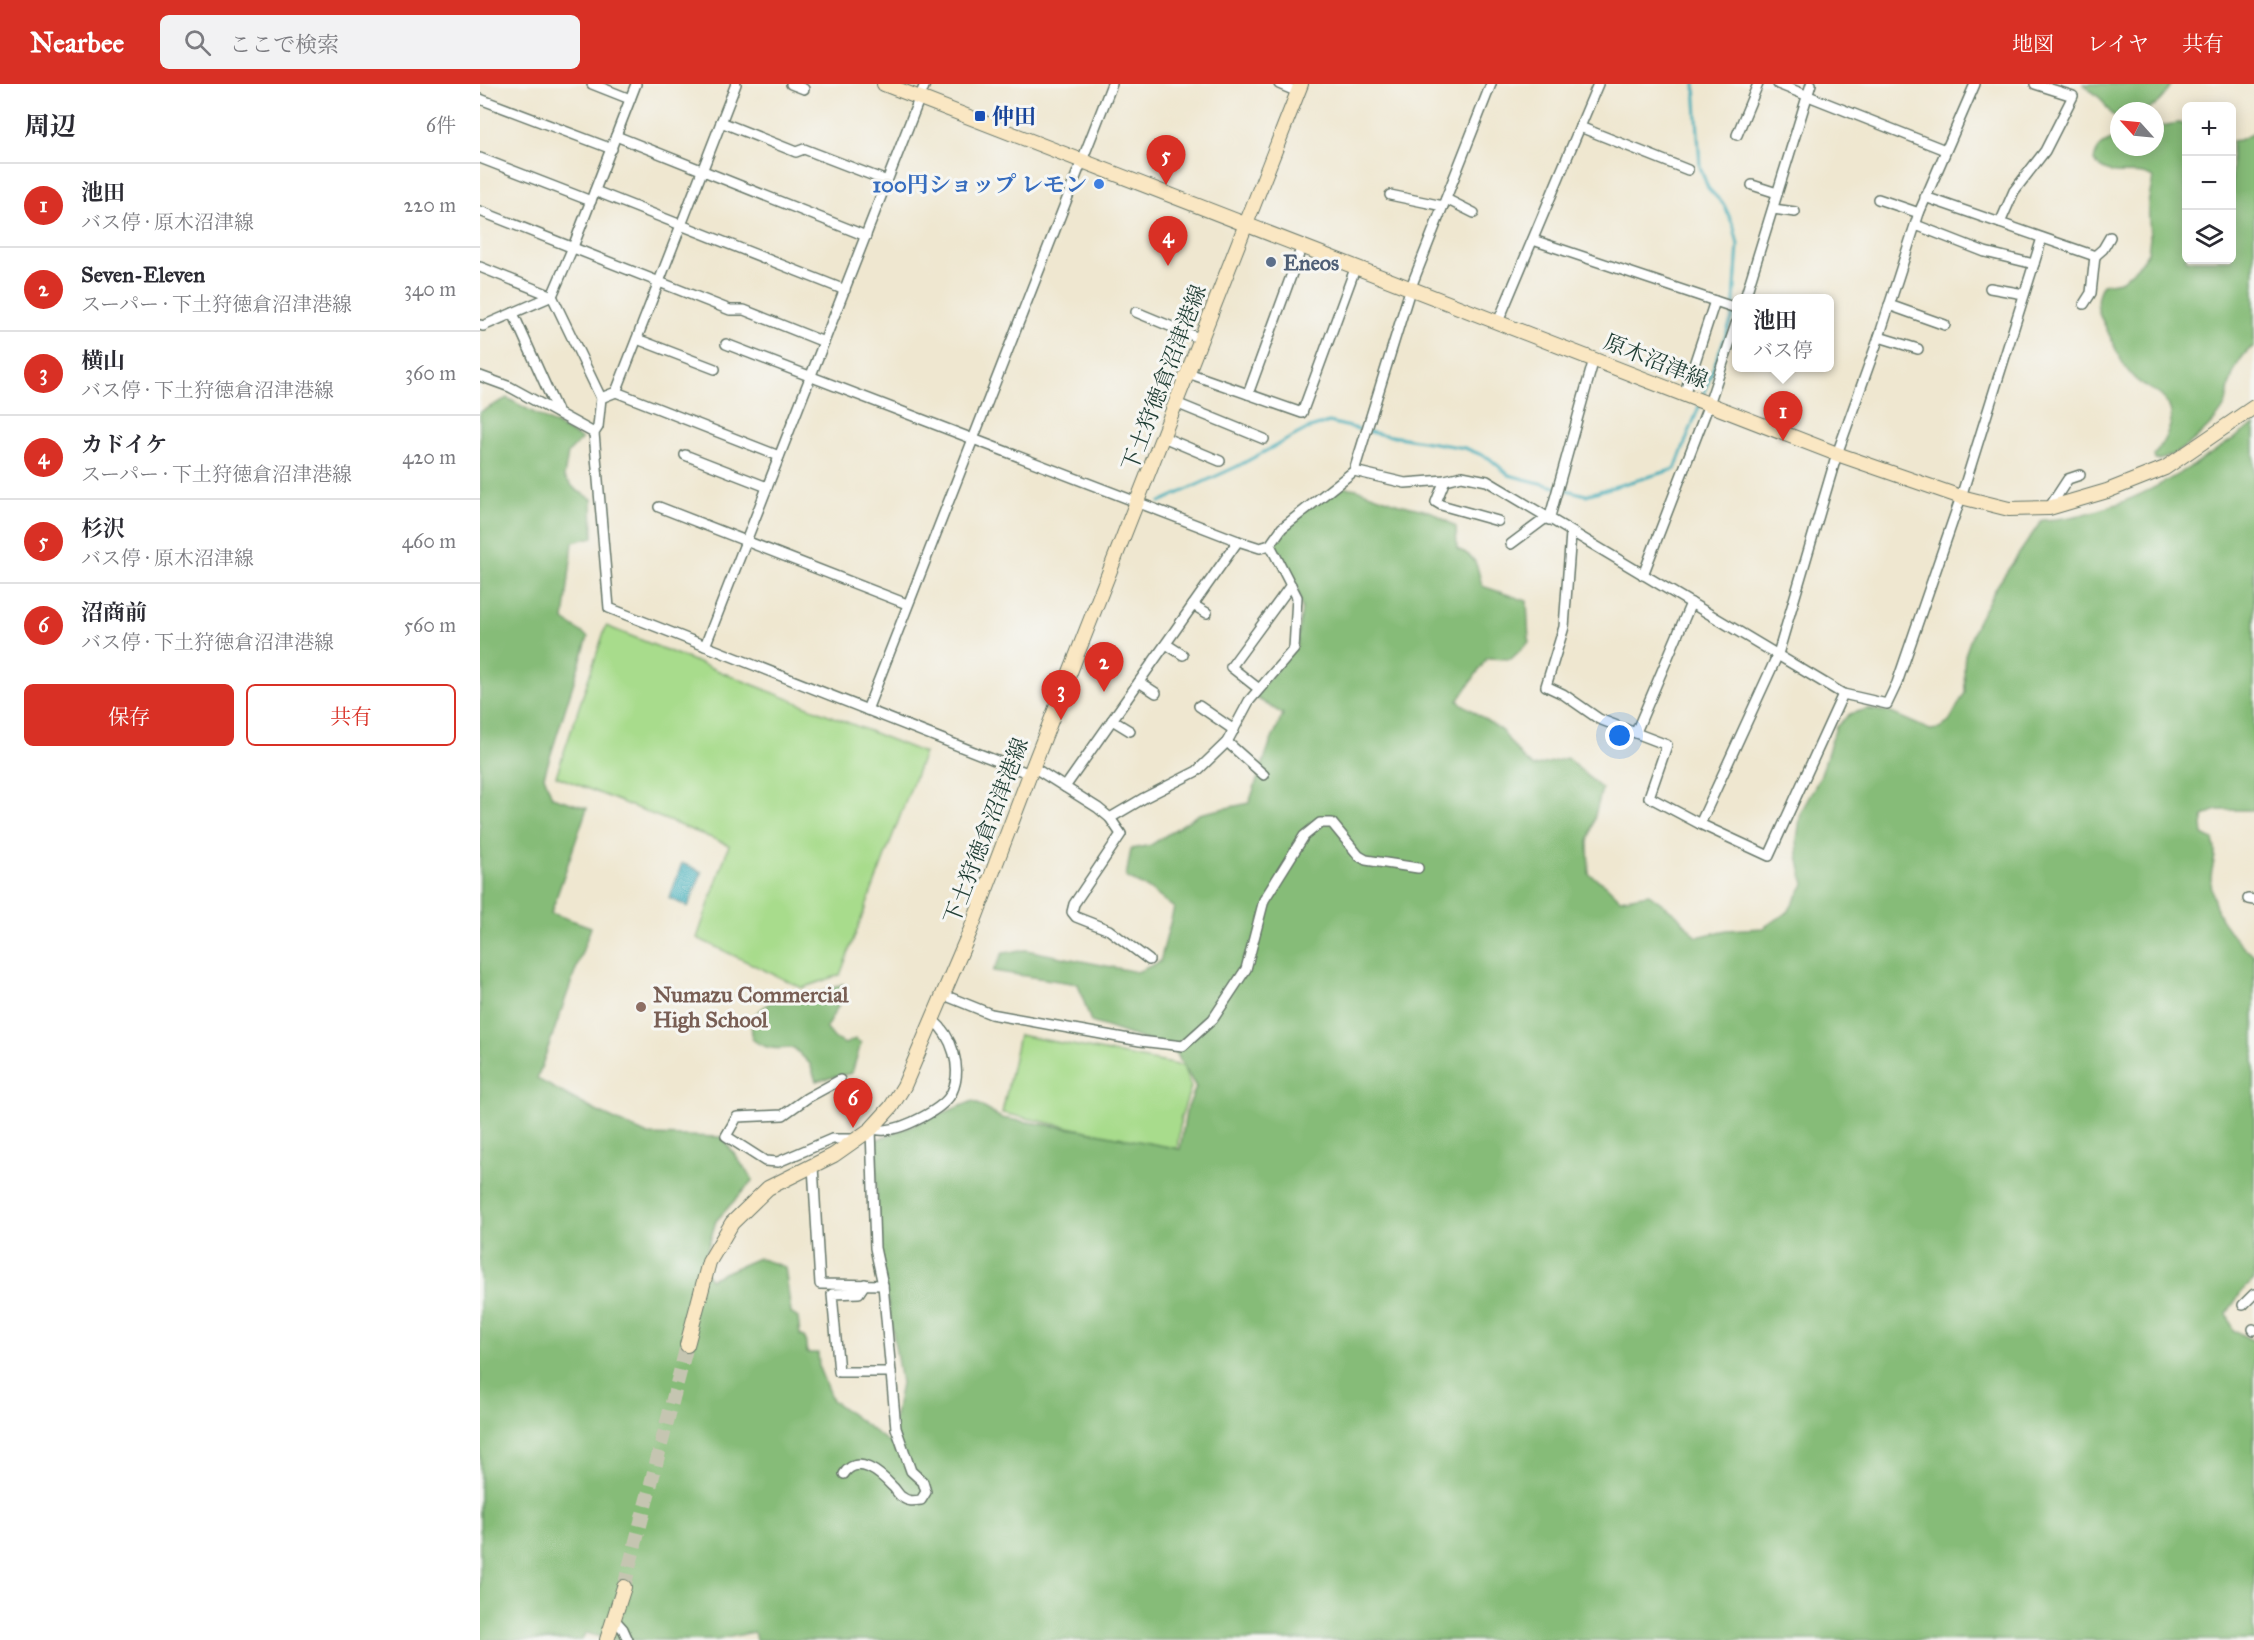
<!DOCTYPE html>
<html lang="ja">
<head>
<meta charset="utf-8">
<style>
	:root { --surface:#fff; --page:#f2f2f3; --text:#2b2b33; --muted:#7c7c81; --line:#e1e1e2; --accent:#d93025 }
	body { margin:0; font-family:"IM FELL Great Primer","Noto Serif JP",serif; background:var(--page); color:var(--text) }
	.controls { position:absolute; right:18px; top:18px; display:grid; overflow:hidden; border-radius:9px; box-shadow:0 3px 15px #0003 }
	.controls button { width:54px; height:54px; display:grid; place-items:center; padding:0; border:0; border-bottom:2px solid var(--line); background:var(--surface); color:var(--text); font:30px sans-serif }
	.compass { position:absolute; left:1630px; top:18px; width:54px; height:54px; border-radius:50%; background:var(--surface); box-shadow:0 3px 15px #0003; rotate:297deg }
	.you { position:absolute; left:1140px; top:652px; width:21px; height:21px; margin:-15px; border:4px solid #fff; border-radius:50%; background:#1a73e8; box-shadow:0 0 0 9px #1a73e833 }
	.badge { display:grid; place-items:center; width:39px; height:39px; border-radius:50%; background:var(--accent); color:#fff; font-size:20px; font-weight:700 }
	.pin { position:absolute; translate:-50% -50px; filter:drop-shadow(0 2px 3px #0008) }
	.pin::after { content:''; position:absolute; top:32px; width:21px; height:18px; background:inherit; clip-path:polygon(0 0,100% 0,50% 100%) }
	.popup { position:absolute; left:1252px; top:210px; width:102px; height:78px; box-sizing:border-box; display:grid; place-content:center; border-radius:9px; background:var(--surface); filter:drop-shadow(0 2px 4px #0005); font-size:20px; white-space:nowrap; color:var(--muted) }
	.popup b { font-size:22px; color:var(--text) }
	.popup::after { content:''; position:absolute; left:50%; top:100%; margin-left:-12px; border:12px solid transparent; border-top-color:var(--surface) }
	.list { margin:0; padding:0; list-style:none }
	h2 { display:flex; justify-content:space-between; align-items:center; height:78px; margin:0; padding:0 24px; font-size:26px }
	h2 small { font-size:20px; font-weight:400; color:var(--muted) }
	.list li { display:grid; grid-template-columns:39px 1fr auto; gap:18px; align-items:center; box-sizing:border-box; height:84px; padding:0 24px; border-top:2px solid var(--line) }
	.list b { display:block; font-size:22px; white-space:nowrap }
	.list p { margin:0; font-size:20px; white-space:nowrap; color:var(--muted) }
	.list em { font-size:20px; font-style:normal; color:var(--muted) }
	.actions { display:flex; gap:12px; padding:18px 24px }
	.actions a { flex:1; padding:14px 0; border:2px solid var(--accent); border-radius:9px; text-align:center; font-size:21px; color:var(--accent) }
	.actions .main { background:var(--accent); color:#fff }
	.icon { flex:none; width:33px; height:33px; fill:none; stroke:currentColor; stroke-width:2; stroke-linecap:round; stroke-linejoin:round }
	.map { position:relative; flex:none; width:1774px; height:1556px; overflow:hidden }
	header { display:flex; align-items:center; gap:36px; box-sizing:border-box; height:84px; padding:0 30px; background:var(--accent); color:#fff }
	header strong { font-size:28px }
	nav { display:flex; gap:33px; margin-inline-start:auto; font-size:21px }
	.search { width:420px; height:54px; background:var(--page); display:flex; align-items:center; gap:15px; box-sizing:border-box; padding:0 21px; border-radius:9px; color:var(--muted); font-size:22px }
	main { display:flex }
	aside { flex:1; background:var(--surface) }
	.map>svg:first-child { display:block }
	.green { fill:#a8dc8c; stroke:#648c60; stroke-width:1.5 }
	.forest { fill:#86bc78; stroke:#527c56; stroke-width:1.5 }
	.water { fill:#3aabb7; stroke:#2c7476; stroke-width:1.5 }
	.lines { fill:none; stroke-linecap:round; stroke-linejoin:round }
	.stream { stroke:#3aabb7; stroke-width:3 }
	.secondary-tunnel { stroke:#c5c5b1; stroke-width:14; stroke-dasharray:14 7; stroke-linecap:butt }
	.street-casing { stroke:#68786b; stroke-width:12 }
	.secondary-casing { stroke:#68786b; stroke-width:16 }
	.street { stroke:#fff; stroke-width:9 }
	.secondary { stroke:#fae7c3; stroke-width:14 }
	.transit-dot { fill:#1a4fb4; stroke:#f6f6f2; stroke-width:2 }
	.shop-dot { fill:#3f7fe0; stroke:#f6f6f2; stroke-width:2 }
	.service-dot { fill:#5c6f8a; stroke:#f6f6f2; stroke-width:2 }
	.education-dot { fill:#8d6e63; stroke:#f6f6f2; stroke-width:2 }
	.labels { text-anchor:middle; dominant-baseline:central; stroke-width:6; stroke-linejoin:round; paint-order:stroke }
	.transit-label { font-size:22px; font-weight:bold; fill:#164399; stroke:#f6f6f2; text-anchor:start }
	.shop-label { font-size:22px; font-weight:bold; fill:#366cbe; stroke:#f6f6f2; text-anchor:end }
	.service-label { font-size:22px; font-weight:bold; fill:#4e5e75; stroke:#f6f6f2; text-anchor:start }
	.street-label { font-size:22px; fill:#1f3d34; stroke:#f6f6f2 }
	.education-label { font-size:22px; font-weight:bold; fill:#785e54; stroke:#f6f6f2; text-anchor:start }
</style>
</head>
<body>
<header>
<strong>Nearbee</strong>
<div class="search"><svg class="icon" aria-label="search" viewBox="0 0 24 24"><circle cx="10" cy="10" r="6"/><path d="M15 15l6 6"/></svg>ここで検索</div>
<nav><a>地図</a><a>レイヤ</a><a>共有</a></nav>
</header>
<main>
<aside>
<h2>周辺<small>6件</small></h2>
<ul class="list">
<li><span class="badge">1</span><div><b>池田</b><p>バス停 · 原木沼津線</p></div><em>220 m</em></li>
<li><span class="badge">2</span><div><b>Seven-Eleven</b><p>スーパー · 下土狩徳倉沼津港線</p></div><em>340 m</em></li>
<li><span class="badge">3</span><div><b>横山</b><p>バス停 · 下土狩徳倉沼津港線</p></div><em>360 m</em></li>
<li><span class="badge">4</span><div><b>カドイケ</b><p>スーパー · 下土狩徳倉沼津港線</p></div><em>420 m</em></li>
<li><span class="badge">5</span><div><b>杉沢</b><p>バス停 · 原木沼津線</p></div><em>460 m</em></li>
<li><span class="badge">6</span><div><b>沼商前</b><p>バス停 · 下土狩徳倉沼津港線</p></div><em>560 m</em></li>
</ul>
<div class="actions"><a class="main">保存</a><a>共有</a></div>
</aside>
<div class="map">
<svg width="1774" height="1556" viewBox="0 0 1774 1556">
	<rect width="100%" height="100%" fill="#f6f6f2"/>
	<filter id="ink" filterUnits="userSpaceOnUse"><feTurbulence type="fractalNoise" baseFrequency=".0167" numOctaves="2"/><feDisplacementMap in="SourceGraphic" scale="12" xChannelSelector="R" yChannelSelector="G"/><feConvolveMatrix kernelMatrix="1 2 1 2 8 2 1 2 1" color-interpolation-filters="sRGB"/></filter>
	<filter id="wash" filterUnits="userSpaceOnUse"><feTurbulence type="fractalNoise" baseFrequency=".008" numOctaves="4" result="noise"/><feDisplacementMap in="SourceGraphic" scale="24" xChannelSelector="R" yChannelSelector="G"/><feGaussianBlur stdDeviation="1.35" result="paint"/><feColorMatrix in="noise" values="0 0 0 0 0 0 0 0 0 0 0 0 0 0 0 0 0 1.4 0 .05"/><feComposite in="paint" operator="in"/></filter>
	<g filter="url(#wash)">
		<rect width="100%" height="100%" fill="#efe7d0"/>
		<!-- green -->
		<g class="green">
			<path d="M126,542L444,669L360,891L322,904L217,854L249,761L76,692Z"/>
			<path d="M539,951L703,982L711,1003L701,1033L697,1066L522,1029Z"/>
		</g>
		<!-- forest -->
		<g class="forest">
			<path d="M1603,0H1692C1677,27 1668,27 1639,27V32L1632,31L1621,15Z"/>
			<path d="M1699,39L1706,42V176H1752V57L1759,56L1774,49V262C1763,269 1754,284 1751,296C1748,303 1748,312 1746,319C1739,338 1695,376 1675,376L1674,372C1687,353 1702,329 1680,311C1671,304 1661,302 1653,293C1638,277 1631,251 1620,232C1616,219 1616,212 1623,200L1641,197L1660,180L1668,168L1670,154L1668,120L1673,94C1652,82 1632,99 1614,77C1616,61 1626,58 1639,53V63H1675V43Z"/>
			<path d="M27,314L102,355L88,369L84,393L96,406L112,415L113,453L93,458L84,536L108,553L64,692L72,713L107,724L71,829L111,843L57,995L116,1027L168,1051L242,1053L273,1096L236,1137L222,1183L230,1195L278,1174L305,1183L311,1229L318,1234L320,1251L325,1254L327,1269H338L339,1284L352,1316L410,1359L421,1299L397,1149L396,1056L493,1017L521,1034L601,1046L700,1065L706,1028L716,1003L693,965L611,938L598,900L513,887L523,869L546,866L657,888L680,878L694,824L669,805L646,793L651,765L671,761L719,730L769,719L789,662L803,630L773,612L817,562L822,524L816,499L790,461L811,437L856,402L877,405L919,420L952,428L976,443L977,465C998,473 997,482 1002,502L1047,517L1049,558L1031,575L1007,574L978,617L1021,646L1041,672L1053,683L1087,674L1122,705L1108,758L1109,790L1126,801L1140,815L1169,810L1196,830L1217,853L1247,846L1283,844L1308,828L1324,800L1318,772L1317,755L1321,728L1340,693L1356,643L1370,630L1387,625L1409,628L1450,646L1459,645L1469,638L1485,608L1484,583L1485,571L1496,540L1517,502L1562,436C1642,433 1710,384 1774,341V726H1736L1724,732L1722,741L1723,751L1733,756C1739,775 1730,782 1731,797C1732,830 1750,852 1774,872V1196L1762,1207L1747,1229L1753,1246L1774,1257V1556H276L274,1548L236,1556H132L106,1549L101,1556H0V328Z"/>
			<path d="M363,900L367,906L346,944L355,955L365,960L375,955L381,959L372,989L336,997L330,980L314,964C298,965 285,966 272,955L271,934L290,918L335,911Z"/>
		</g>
		<!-- water -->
		<path class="water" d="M202,779L222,788L208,823L189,814Z"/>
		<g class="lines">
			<!-- stream -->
			<g class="stream">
				<path d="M1215,0L1220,83L1228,104L1244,121L1254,143L1258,161L1253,232L1222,314"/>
				<path d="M680,418L756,383L827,345L849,338L899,350L985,364L1009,374L1029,391L1106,411L1195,385L1220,320"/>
			</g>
		</g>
	</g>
	<g filter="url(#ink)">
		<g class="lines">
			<!-- secondary-tunnel -->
			<path class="secondary-tunnel" d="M144,1503L207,1261"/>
			<defs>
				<g id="street">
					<path d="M112,0L150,15"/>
					<path d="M311,0L324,5"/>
					<path d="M799,0L818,8"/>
					<path d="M1298,0L1465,66"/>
					<path d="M0,15L132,65"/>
					<path d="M241,38L316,68L324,65L407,97"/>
					<path d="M1100,43L1208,86"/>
					<path d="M1257,51L1278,0"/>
					<path d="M136,52L386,152"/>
					<path d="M0,74L111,117"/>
					<path d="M1272,101L1297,109"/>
					<path d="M115,107L365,206"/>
					<path d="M910,111L963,122"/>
					<path d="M1445,113L1615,172"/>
					<path d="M966,115L994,129"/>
					<path d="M1398,115L1439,129"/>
					<path d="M1293,125L1315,128"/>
					<path d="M0,127L250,226H264L344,258"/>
					<path d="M1520,139L1534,107L1565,67L1593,12L1555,0"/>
					<path d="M1436,141L1505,168L1554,180"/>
					<path d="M1053,156L1256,224"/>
					<path d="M1615,172L1623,165L1630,153"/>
					<path d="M0,183L72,212L121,314L118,343L114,349L129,524L550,690"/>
					<path d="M1510,204L1544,210"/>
					<path d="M1265,214L1331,0"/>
					<path d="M1604,220L1611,209L1615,172"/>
					<path d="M1409,221L1465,241"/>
					<path d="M656,228L721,255"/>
					<path d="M33,229L78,329"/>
					<path d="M1018,238L1118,0"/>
					<path d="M0,241L3,242L72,212L93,163L156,0"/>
					<path d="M1399,253L1438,265"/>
					<path d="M157,255L235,285"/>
					<path d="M246,260L758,457L780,464L790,461L802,444L874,387L925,399L965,396L982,392L1007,397L1363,610L1407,620L1417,599L1481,413L1562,154"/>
					<path d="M708,289L822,329L876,182"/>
					<path d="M0,292L30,303L114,349"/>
					<path d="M136,308L299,372"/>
					<path d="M768,310L822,162"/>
					<path d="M1204,311L1235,217"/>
					<path d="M121,314L136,308L256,0"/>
					<path d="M696,319L784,355"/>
					<path d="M683,353L740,377"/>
					<path d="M205,371L287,403"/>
					<path d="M874,387L931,203L1011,0"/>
					<path d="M965,396L956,418L961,421L1018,437"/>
					<path d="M179,423L427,520"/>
					<path d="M1569,424L1588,395L1600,391"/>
					<path d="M1069,436L1114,275"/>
					<path d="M1091,449L1084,543L1066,602L1083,610L1119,635L1187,661L1169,713L1220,740L1289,772L1363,610"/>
					<path d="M1031,460L1066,434"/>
					<path d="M1163,491L1229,320L1256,240"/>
					<path d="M713,521L727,529"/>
					<path d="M686,560L703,571"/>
					<path d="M225,562L445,0"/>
					<path d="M659,598L676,609"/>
					<path d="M779,605L751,583L811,501"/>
					<path d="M719,622L754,646"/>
					<path d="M387,626L632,0"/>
					<path d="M632,636L650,647"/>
					<path d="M1156,648L1211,519"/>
					<path d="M747,658L784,691"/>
					<path d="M553,683L618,724L630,734L641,750L594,820L592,828L596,833L629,846L669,876"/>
					<path d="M585,703L758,457"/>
					<path d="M630,734L664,714L717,687L747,658L769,617L814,565L817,513L790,461"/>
					<path d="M1220,740L1298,570L1357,370L1399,253L1439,129L1495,0"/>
					<path d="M1768,815L1774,816"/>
					<path d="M464,911L511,930L660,957L703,962L733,935L766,885L784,816L824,752L840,739H852L879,772L886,776L938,784"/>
					<path d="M360,996L327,1014L303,1031L257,1033L246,1052L285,1077L298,1078L352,1055H376"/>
					<path d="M333,1082L340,1200L403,1201"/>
					<path d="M385,1200L379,1209L352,1210L359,1288H411"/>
					<path d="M1763,1221L1774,1210"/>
					<path d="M1773,1245L1774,1246"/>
					<path d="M364,1390C377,1369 401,1390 412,1402C416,1405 418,1411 422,1413C428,1418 434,1417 441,1416L446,1408L443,1398L431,1387L416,1344L403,1201L395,1164L391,1045C395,1045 400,1047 405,1046C423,1045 465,1025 472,1008C483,984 472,952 453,936"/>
					<path d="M135,1536L143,1545L148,1556"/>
				</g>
				<g id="secondary">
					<path d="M404,0L1357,370L1481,413L1529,425L1569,424L1627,407L1685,384L1774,323"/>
					<path d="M207,1261L229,1178L252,1139L288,1104L354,1071L391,1045L411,1023L424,1002L491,845L550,690L821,0"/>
					<path d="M127,1556L144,1503"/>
				</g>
			</defs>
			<!-- street casing -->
			<use href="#street" class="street-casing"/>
			<!-- secondary casing -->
			<use href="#secondary" class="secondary-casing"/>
			<!-- street -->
			<use href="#street" class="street"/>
			<!-- secondary -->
			<use href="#secondary" class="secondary"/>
		</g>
	</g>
	<!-- markers -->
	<rect class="transit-dot" x="494" y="26" width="12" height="12" rx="3"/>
	<circle class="shop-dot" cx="619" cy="100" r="6"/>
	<circle class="service-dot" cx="791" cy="178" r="6"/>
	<circle class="education-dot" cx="161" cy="923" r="6"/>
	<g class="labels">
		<!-- transit labels -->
		<g class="transit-label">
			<text x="512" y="32">仲田</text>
		</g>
		<!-- shop labels -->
		<g class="shop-label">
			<text x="607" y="100">100円ショップ レモン</text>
		</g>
		<!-- service labels -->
		<g class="service-label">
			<text x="803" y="178">Eneos</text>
		</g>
		<!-- street labels -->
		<g class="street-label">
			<text transform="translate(1176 277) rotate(22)">原木沼津線</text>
			<text transform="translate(684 294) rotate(-69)">下土狩徳倉沼津港線</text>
			<text transform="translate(506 747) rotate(-69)">下土狩徳倉沼津港線</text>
		</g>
		<!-- education labels -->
		<g class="education-label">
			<text x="173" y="910">Numazu Commercial<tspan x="173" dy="25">High School</tspan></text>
		</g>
	</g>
</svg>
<div class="controls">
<button>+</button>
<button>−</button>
<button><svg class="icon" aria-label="layers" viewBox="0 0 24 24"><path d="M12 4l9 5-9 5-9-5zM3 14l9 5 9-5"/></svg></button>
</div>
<svg class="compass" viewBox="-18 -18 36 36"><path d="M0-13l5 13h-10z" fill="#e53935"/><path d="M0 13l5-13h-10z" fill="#7c7c81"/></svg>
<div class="you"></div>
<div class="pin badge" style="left:1303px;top:357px">1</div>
<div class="popup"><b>池田</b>バス停</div>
<div class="pin badge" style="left:624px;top:608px">2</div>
<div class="pin badge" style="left:581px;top:636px">3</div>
<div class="pin badge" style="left:688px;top:182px">4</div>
<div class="pin badge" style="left:686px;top:101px">5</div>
<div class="pin badge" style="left:373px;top:1044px">6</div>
</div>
</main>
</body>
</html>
